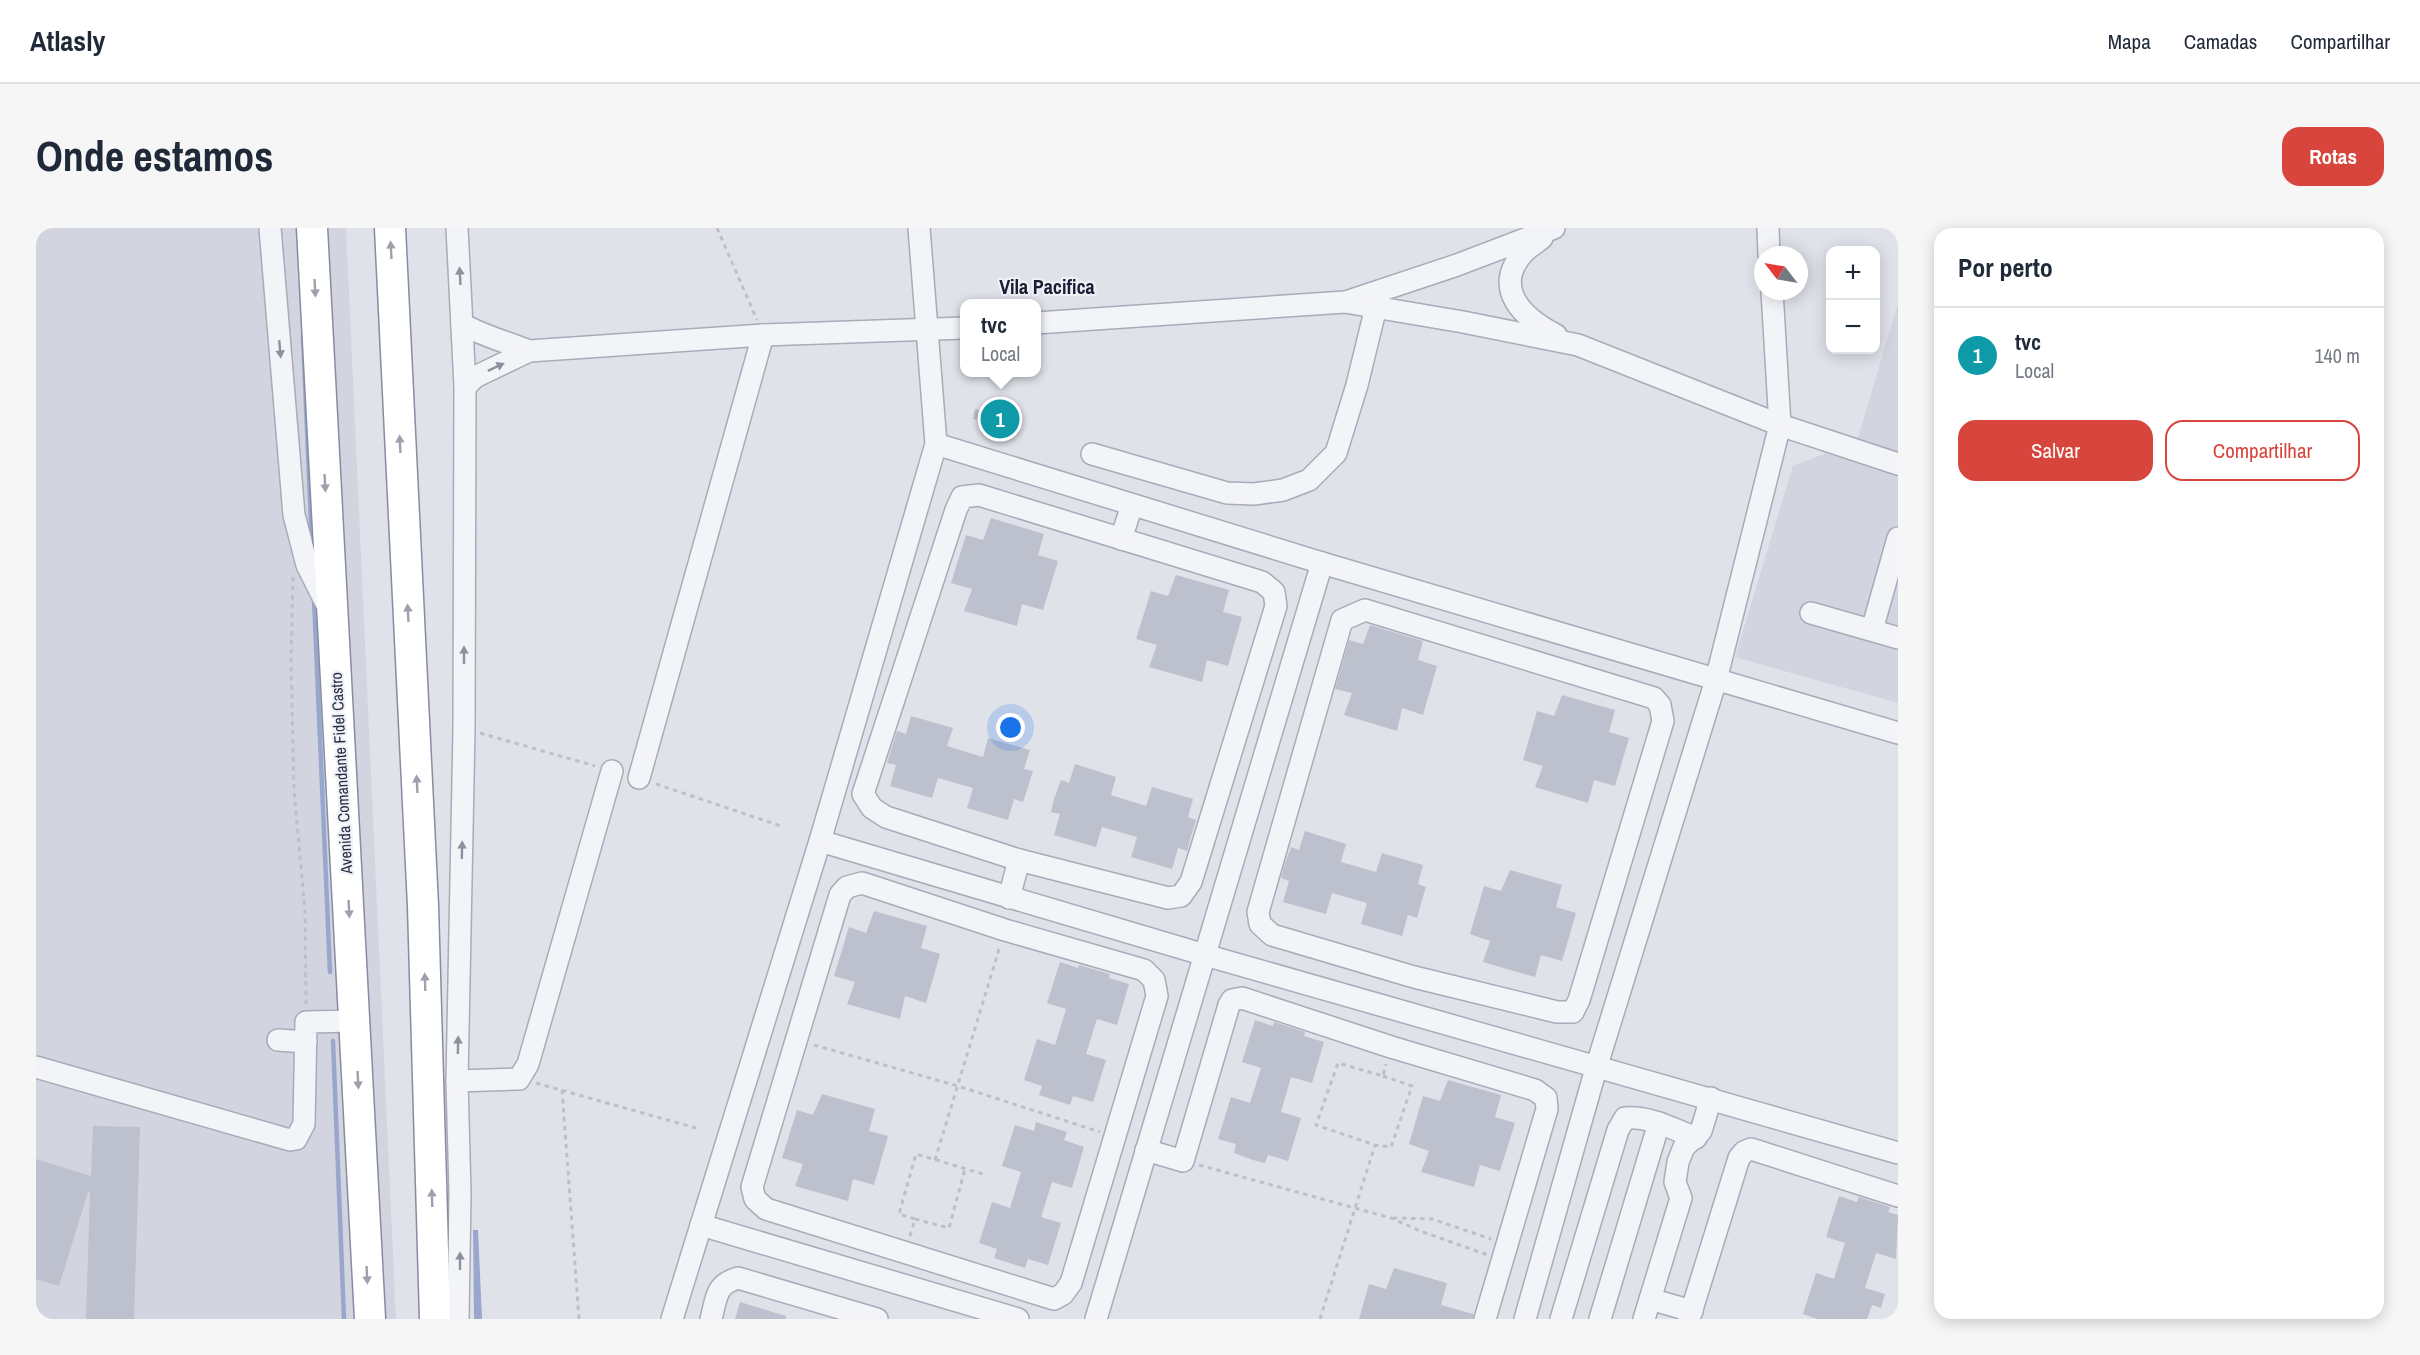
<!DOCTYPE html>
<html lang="pt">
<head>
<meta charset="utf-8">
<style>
	:root { --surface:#fff; --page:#f6f6f7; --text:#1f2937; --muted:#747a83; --line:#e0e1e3; --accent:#d8453d }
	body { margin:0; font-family:"Archivo Narrow",sans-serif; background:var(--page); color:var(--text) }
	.controls { position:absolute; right:18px; top:18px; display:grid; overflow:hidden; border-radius:12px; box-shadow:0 3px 15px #0003 }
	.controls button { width:54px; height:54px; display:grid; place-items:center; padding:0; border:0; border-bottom:2px solid var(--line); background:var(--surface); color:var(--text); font:30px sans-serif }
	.compass { position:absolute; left:1718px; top:18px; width:54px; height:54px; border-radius:50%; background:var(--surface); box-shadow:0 3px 15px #0003; rotate:301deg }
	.you { position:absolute; left:975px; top:500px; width:21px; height:21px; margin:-15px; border:4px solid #fff; border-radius:50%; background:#1a73e8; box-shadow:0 0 0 9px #1a73e833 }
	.badge { display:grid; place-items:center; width:39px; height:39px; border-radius:50%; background:var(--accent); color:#fff; font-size:20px; font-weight:700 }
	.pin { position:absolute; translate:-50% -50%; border:3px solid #fff; box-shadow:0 2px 6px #0006 }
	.popup { position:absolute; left:924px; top:71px; width:81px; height:78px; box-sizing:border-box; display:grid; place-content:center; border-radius:12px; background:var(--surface); filter:drop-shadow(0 2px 4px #0005); font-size:20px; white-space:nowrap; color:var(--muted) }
	.popup b { font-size:22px; color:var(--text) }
	.popup::after { content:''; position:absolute; left:50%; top:100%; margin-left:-12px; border:12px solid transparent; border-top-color:var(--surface) }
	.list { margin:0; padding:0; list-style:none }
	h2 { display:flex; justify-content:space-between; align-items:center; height:78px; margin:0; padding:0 24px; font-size:26px }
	h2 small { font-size:20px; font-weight:400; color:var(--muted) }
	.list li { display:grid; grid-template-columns:39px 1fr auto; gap:18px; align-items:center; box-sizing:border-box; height:96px; padding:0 24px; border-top:2px solid var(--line) }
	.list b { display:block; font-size:22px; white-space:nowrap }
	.list p { margin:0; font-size:20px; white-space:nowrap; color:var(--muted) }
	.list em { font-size:20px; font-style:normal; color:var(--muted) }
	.actions { display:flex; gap:12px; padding:18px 24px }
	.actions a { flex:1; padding:14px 0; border:2px solid var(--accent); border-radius:18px; text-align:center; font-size:21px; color:var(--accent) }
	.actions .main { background:var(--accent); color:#fff }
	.map { position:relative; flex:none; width:1862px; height:1091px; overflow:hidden; border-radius:18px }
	header { display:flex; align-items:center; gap:36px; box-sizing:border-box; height:84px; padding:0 30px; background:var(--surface); border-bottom:2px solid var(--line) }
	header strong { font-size:28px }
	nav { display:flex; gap:33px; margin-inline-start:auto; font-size:21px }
	.intro { display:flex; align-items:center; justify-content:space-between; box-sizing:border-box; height:144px; padding:0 36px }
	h1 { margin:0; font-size:42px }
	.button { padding:15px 27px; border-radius:18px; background:var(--accent); color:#fff; font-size:21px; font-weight:700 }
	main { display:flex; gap:36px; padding:0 36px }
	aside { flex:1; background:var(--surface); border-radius:18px; box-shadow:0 3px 15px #0003 }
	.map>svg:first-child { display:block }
	.built { fill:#d2d4df }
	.water { fill:#99a7cd }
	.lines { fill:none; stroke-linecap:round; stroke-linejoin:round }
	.stream { stroke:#99a7cd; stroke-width:4.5 }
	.building { fill:#bdc0cd }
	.minor-casing { stroke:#a8abb8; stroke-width:24 }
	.highway-casing { stroke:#868ca2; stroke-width:33 }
	.path { stroke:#bec0c9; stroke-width:3; stroke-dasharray:4.5 4.5; stroke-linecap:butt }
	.minor { stroke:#f3f4f8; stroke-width:21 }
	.highway { stroke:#fff; stroke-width:30 }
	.oneway { fill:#9ea0aa }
	.oneway2 { fill:#8d909e }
	.labels { text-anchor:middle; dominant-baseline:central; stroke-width:4.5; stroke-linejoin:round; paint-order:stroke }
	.street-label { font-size:16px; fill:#272c43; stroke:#f0f1f7 }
	.quarter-label { font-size:20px; font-weight:bold; fill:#1a1d33; stroke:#f0f1f7 }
</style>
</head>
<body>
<header>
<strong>Atlasly</strong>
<nav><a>Mapa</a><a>Camadas</a><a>Compartilhar</a></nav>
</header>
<div class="intro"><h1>Onde estamos</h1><a class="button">Rotas</a></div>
<main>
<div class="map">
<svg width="1862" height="1091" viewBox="0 0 1862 1091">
	<rect width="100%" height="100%" fill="#e0e2ea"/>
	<!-- built -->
	<g class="built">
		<path d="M0,0H310L360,1091H0Z"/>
		<path d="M1862,75V475L1699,429L1757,238L1821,213Z"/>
	</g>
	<!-- water -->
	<path class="water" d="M437,1002H442L446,1091H438Z"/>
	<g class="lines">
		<!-- stream -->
		<g class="stream">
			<path d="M267,108L276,318"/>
			<path d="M278,371L294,744"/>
			<path d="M297,813L308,1091"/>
		</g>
	</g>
	<!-- building -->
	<g class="building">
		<path d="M939,181L975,188L973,199L937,191Z"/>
		<path d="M955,290L1008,306L1002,327L1022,333L1007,382L986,376L981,398L928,383L936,361L915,355L930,307L947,312Z"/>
		<path d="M1140,347L1193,362L1187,384L1206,389L1192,438L1171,432L1166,454L1113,439L1121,417L1100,411L1115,363L1132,368Z"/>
		<path d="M1334,397L1387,413L1382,432L1401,438L1387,487L1366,480L1361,503L1308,487L1316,465L1299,461L1313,412L1327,416Z"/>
		<path d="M1526,467L1579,482L1573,504L1593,510L1579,558L1558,552L1552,575L1499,559L1507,538L1487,532L1501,483L1518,488Z"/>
		<path d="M875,488L917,500L911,518L947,529L952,510L994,522L988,541L997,543L993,556L987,574L978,571L972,592L931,580L937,560L902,550L896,570L854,558L860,537L851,535L855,522L861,503L870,506Z"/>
		<path d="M1039,536L1080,549L1075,567L1110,578L1116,559L1157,571L1152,589L1160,592L1156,605L1151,623L1142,620L1136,641L1095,629L1101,609L1066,599L1060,619L1018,607L1024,586L1015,584L1018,571L1025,552L1033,555Z"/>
		<path d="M1269,603L1310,616L1305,634L1340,644L1346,625L1387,637L1382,656L1390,659L1386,672L1381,690L1372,687L1366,708L1325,696L1331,675L1296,665L1290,686L1247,674L1253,653L1245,650L1248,638L1255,619L1263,622Z"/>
		<path d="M1474,642L1526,657L1520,679L1540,685L1526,733L1505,727L1499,749L1447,734L1454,713L1434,706L1448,658L1465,663Z"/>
		<path d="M838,683L891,698L885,720L904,726L890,775L869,768L864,791L811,776L819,754L798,748L813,699L830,705Z"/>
		<path d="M1024,734L1042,740L1043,737L1074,746L1073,750L1093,756L1081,797L1061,791L1050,826L1070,832L1057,874L1037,868L1034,877L1022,873L1003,867L1006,858L988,852L1001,811L1019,817L1030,781L1011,775Z"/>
		<path d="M1219,792L1237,798L1238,794L1269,804L1268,808L1288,814L1276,855L1255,849L1245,884L1265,890L1252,933L1232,927L1229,935L1217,932L1198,925L1200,916L1182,911L1195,869L1214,875L1225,840L1206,834Z"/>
		<path d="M1412,852L1465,867L1459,889L1479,895L1464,943L1444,937L1438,959L1385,944L1393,923L1373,916L1387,868L1404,873Z"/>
		<path d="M786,866L839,881L833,903L852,908L838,957L817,951L812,973L759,958L767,936L746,930L761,882L777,887Z"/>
		<path d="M1000,894L1031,904L1028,912L1048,919L1036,960L1016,954L1005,989L1025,995L1012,1037L992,1031L989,1040L958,1030L961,1021L943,1015L956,974L974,980L985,944L966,938L979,897L998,903Z"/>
		<path d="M57,898L104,899L98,1091H50L54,964H52L23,1058L0,1051V931L55,948Z"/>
		<path d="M1803,968L1821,974L1823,969L1854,979L1852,984L1862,987L1860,1031L1840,1025L1829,1060L1849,1066L1845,1080L1836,1077L1831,1091H1781L1767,1086L1780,1045L1798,1051L1809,1015L1790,1009Z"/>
		<path d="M1358,1040L1411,1055L1405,1077L1437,1086V1091H1323L1333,1056L1350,1061Z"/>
		<path d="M704,1074L750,1088V1091H699Z"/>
	</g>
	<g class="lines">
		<defs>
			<g id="minor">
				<path d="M234,0L258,287L271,337L292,379"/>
				<path d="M421,0L429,159L428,501L421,853L424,965L422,1091"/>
				<path d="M1732,0L1733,27"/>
				<path d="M1506,10C1500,15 1493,19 1488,24C1455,60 1487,90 1520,107"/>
				<path d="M1313,73L1421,37L1518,0"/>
				<path d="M1000,95L1309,74L1427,94L1542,117L1744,197L1862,236"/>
				<path d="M426,96C447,108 471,114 493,123"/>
				<path d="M429,159L439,149L493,123L727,107L928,100"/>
				<path d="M900,216L1286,335L1862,505"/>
				<path d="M1056,226L1191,265L1218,266L1247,262L1273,252L1300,225L1321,157L1340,79"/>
				<path d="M943,267L1226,354L1238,364L1240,378L1155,654L1145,668L1132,670L983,632L850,589L836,580L827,566L920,282L926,269Z"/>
				<path d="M1085,311L1096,277"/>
				<path d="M1329,382L1618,470L1624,477L1627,493L1543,772L1537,784H1521L1378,749L1236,707L1224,696L1222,684L1306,392Z"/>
				<path d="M1775,385L1862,410"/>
				<path d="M1836,402L1862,310"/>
				<path d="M603,550L727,107"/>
				<path d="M784,613L1169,727L1862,925"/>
				<path d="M826,655L969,702L1108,742L1118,752L1121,768L1035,1055L1027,1066L1018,1071L730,981L719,971L716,959L804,667L811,659Z"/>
				<path d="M973,670L983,632"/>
				<path d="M242,812L270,814"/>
				<path d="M0,839L254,912L260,911L268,896L270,794L319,793"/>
				<path d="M421,853L483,851L492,836L576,543"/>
				<path d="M1110,922L1147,933L1193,777L1196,772L1206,770L1355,819L1499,862L1510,870L1511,881L1449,1091"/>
				<path d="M665,997L982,1091"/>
				<path d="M1614,1071L1656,1083"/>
				<path d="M636,1091L784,613L900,216L883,0"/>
				<path d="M675,1091C681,1069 679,1057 702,1050L841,1091"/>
				<path d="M1060,1091L1286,335"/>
				<path d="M1489,1091L1561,837L1680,452L1744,197L1736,63"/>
				<path d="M1525,1091L1582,902L1589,890C1614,888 1637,901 1660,910"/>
				<path d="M1564,1091L1623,895"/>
				<path d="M1608,1091L1645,970L1639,954L1642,934L1648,919L1665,903L1675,870"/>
				<path d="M1653,1091L1703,930L1708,924L1715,921L1862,968"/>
			</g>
			<g id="highway">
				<path d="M276,0L334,1091"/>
				<path d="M354,0L387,678L399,1091"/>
			</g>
		</defs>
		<!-- minor casing -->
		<use href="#minor" class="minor-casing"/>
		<!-- highway casing -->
		<use href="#highway" class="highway-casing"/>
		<!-- path -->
		<g class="path">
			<path d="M681,0L721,92"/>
			<path d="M257,349L255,432L258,562L269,683L270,777"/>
			<path d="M444,505L559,538"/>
			<path d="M620,556L748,599"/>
			<path d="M778,817L922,858L1064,904"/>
			<path d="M1347,848L1376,858L1355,919L1339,917L1280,897L1302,835L1347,848L1350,836"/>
			<path d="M500,855L660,900"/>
			<path d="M526,862L543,1091"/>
			<path d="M899,932L964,718"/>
			<path d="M1163,937L1355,990L1384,1003L1452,1027"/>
			<path d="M1357,990L1396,991L1455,1011"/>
			<path d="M879,991L913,1000L929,941"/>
			<path d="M874,1008L879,991L863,986L880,926L947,946"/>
			<path d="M1284,1091L1339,917"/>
		</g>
		<!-- minor -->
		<use href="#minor" class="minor"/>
		<!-- highway -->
		<use href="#highway" class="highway"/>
	</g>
	<!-- one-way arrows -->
	<defs><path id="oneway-solid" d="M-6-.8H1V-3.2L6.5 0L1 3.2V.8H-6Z" transform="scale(1.5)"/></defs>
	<g class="oneway">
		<use href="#oneway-solid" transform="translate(355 22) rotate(-93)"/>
		<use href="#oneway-solid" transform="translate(279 60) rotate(87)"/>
		<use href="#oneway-solid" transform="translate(364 216) rotate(-93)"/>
		<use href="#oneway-solid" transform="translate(289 255) rotate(87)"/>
		<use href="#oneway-solid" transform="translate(372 385) rotate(-93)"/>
		<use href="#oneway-solid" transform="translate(381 556) rotate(-93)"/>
		<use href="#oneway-solid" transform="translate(313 681) rotate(87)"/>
		<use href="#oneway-solid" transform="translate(389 754) rotate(-92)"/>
		<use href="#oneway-solid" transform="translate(322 852) rotate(87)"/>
		<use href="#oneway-solid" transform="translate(396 970) rotate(-92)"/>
		<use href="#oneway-solid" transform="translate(331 1047) rotate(87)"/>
	</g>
	<g class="oneway2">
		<use href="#oneway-solid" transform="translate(424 48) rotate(-93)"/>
		<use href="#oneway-solid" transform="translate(244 121) rotate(85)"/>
		<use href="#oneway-solid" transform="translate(460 139) rotate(-25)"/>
		<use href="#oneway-solid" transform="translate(428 427) rotate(-90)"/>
		<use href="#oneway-solid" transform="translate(426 622) rotate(-89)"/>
		<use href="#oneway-solid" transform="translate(422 817) rotate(-89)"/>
		<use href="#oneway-solid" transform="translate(424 1033) rotate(-90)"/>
	</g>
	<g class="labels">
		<!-- street labels -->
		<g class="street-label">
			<text transform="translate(305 545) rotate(-93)">Avenida Comandante Fidel Castro</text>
		</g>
		<!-- quarter labels -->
		<g class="quarter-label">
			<text x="1011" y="58">Vila Pacifica</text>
		</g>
	</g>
</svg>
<div class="controls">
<button>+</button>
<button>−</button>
</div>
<svg class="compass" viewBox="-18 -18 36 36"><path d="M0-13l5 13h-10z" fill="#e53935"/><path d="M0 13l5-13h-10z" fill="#747a83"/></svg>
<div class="you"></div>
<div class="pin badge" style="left:964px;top:191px;background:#0f9aa8">1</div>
<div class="popup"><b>tvc</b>Local</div>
</div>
<aside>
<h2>Por perto<small></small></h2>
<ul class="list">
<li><span class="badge" style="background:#0f9aa8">1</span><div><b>tvc</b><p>Local</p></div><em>140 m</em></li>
</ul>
<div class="actions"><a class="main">Salvar</a><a>Compartilhar</a></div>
</aside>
</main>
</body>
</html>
